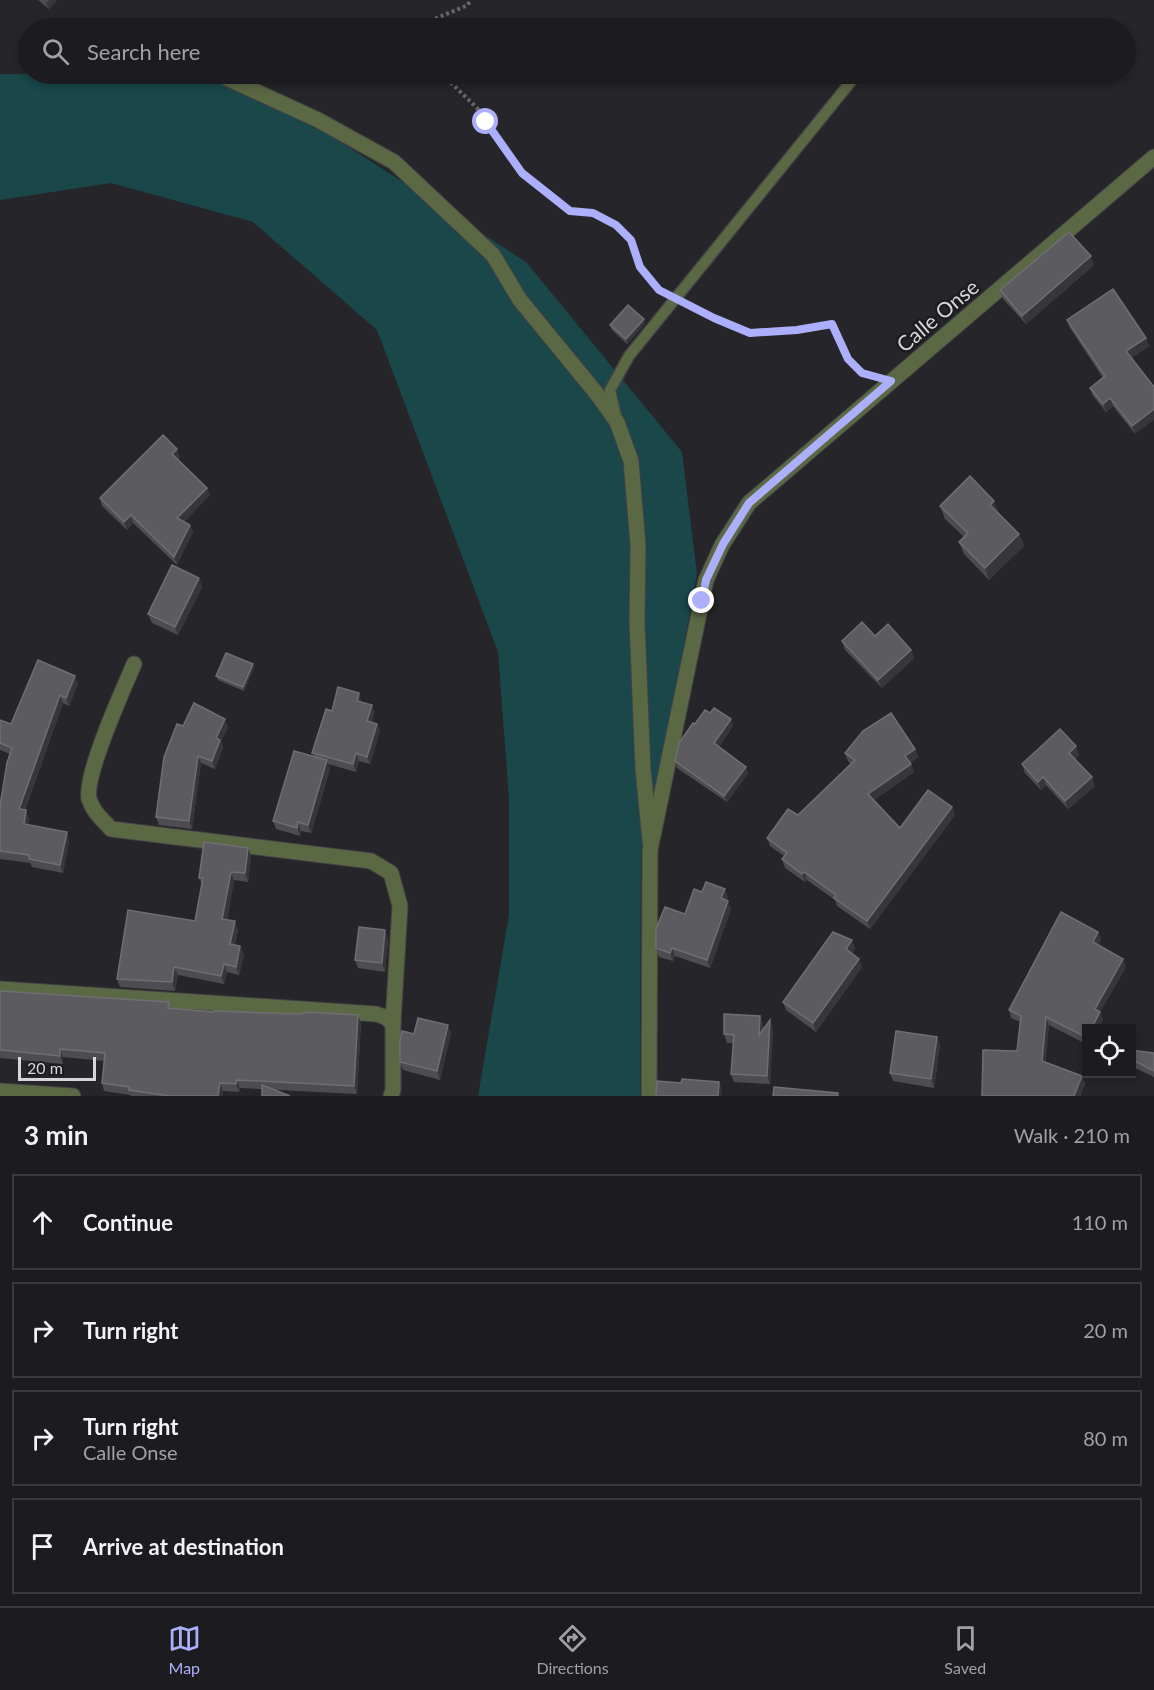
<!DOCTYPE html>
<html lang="en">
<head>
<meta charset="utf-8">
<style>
	:root { --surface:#1c1c20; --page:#252529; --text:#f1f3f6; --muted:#a0a1a5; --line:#3a3a3e; --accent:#acaffb }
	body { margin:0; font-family:Lato,sans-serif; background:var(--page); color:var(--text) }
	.controls { position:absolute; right:18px; bottom:18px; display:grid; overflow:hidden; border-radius:0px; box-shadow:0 3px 9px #0003 }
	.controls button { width:54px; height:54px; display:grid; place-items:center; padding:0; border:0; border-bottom:2px solid var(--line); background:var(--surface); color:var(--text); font:30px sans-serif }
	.scale { position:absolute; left:18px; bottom:15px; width:78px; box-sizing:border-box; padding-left:6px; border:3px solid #d7d7d9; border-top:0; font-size:16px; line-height:21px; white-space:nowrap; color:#d7d7d9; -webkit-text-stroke:4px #1d1c20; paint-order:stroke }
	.stop { position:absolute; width:18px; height:18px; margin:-14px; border:4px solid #acaffb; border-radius:50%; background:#fff }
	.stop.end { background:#acaffb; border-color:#fff; box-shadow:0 2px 6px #0008 }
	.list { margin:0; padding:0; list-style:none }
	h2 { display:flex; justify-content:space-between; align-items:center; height:78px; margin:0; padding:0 24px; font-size:26px }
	h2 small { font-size:20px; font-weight:400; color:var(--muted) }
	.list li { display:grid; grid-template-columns:39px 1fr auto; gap:18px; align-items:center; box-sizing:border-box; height:96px; margin:0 12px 12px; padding:0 12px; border:2px solid var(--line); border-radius:0px }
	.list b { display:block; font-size:22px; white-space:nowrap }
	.list p { margin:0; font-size:20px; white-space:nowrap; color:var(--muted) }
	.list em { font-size:20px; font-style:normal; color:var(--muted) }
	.icon { flex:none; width:33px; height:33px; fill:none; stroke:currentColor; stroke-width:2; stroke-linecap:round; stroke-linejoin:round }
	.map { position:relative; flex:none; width:1154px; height:1096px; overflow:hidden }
	.search { position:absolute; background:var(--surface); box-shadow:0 3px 9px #0003; left:18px; right:18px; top:18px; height:66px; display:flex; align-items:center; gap:15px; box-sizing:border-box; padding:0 21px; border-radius:33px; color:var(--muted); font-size:22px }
	.sheet { height:510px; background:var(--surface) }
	nav { display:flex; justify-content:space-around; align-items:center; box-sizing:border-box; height:84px; border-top:2px solid var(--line); background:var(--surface); font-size:16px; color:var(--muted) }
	nav a { display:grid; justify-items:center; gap:3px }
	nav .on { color:var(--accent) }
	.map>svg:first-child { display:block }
	.water { fill:#19474a }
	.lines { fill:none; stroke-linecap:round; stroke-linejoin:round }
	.service-casing { stroke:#424246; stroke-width:13 }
	.minor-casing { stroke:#424246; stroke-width:17 }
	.tertiary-casing { stroke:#424246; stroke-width:17 }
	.path { stroke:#67676b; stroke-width:4; stroke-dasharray:3 3; stroke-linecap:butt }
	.service { stroke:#5b6844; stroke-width:10 }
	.minor { stroke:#5b6844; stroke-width:15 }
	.tertiary { stroke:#5b6844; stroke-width:15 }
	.wall { fill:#4d4d51 }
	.shaded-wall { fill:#37373b }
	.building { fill:#5c5c60; stroke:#6f6f73; stroke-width:1.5 }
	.route { stroke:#acaffb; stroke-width:8 }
	.labels { text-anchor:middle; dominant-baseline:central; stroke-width:5; stroke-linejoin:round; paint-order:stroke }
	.street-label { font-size:21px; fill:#d7d7d9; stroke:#1d1c20 }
</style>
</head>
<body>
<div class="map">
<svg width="1154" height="1096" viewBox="0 0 1154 1096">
	<rect width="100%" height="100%" fill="#26262a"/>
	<!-- water -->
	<path class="water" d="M0,74L211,75L338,140L526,262L682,452L697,574L673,704L641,851L640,1096H478L509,915V799L498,652L377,330L253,222L111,183L0,200Z"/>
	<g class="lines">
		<defs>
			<path id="service" d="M616,416L610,390L629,356L857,74"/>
			<g id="minor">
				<path d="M218,74L318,120L394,162L493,255L520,300L597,394L617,422L631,461L638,545L637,623L643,769L650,841"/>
				<path d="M134,664C123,690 84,775 89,799C93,812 102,819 111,829L371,861L391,873L400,906L393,1023V1090L391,1096"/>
				<path d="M0,989L376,1014L385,1017L393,1023"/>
				<path d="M0,1091L73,1096"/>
			</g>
			<path id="tertiary" d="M649,1096L650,850L706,580L722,545L749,503L1154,157"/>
		</defs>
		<!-- service casing -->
		<use href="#service" class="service-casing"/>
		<!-- minor casing -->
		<use href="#minor" class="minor-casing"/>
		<!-- tertiary casing -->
		<use href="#tertiary" class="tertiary-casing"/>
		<!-- path -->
		<g class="path">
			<path d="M413,28L468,5L470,0"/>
			<path d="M442,74L477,108L522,173L570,211L593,213L616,225L631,240L640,267L661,291"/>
			<path d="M692,306C706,314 736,331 752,332C778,335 806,329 832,324C840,342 848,370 869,374"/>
		</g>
		<!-- service -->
		<use href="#service" class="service"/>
		<!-- minor -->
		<use href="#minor" class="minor"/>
		<!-- tertiary -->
		<use href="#tertiary" class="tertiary"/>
	</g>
	<!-- wall -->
	<g class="wall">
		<path d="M38,0H57L49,9Z"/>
		<path d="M1094,265L1026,324L1003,299L1000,290Z"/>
		<path d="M1067,320L1146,338L1149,346L1131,358L1135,434L1113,406L1106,412L1093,396L1090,388L1103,378L1070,328Z"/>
		<path d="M645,323L627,344L612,330L610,325Z"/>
		<path d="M180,456L178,459L207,488L210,495L184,522L190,525L193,532L177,565L133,523L127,530L102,506L100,498Z"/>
		<path d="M940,506L999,513L1019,534L1024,546L989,580L964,554L959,542L964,537L945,519Z"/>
		<path d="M199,578L202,587L178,635L152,623L148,614Z"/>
		<path d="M875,636L911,650L914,658L882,688L845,650L842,641Z"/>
		<path d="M253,664L254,668L244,691L218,680L216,676Z"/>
		<path d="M78,684L69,706L63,703L25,810L29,818L28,825L69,840L63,873L32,867L30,863L0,859V806L10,754L0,750V720L11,724Z"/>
		<path d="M359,693L361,702L372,705L374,713L372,722L377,724L380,731L370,764L359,761L356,772L328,764L330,769L311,833L301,831L300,836L276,829L273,821L314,756L312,753L332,711Z"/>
		<path d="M710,713L731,719L733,726L719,747L748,773L727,802L677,768L675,761L695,724Z"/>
		<path d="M183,726L228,727L221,741L223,748L215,769L201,763L192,829L159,825L156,817Z"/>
		<path d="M1076,746L1079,755L1075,759L1095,786L1068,809L1046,785L1041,790L1025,773L1022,764Z"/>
		<path d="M915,749L918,757L910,763L914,772L874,800L900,828L955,815L870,929L837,906L835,900L807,880L805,882L785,868L782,859L784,856L770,846L767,838L798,815L851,764L848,761L845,753Z"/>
		<path d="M248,848L251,856L248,882L234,880L227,920L238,930L235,944L244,954L239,975L227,972L224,984L178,975L175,991L120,987L117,979L195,921L202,884L199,878Z"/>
		<path d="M702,892L728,897L727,900L731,909L710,968L675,956L673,961L659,957L656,948Z"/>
		<path d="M1098,932L1101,940L1098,945L1123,959L1126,967L1100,1012L1103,1020L1086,1029V1044L1049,1025L1045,1062L1082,1076L1085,1084L1080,1096H982L1017,1051L1020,1022L1011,1018L1009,1010Z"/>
		<path d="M388,939L385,972L358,968L355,960Z"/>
		<path d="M852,940L855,949L852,954L859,959L862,967L816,1032L786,1010L783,1002Z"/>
		<path d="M0,991L213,1012L361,1023L357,1094L240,1088L239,1092L223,1091L222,1096H131L130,1095L104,1091L102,1083L104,1061L63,1057V1064L0,1058Z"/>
		<path d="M760,1016L763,1025V1030L773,1028L770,1084L734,1082L731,1074L733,1043H727L724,1034Z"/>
		<path d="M451,1033L440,1080L403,1070L400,1062L414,1034Z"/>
		<path d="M937,1037L940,1045L934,1088L893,1081L890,1073Z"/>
		<path d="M1131,1050L1154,1053V1077L1131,1066Z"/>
	</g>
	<!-- shaded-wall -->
	<g class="shaded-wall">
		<path d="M49,0H57L49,9L46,3Z"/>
		<path d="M1091,256L1094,265L1026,324L1022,316Z"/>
		<path d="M644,319L645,323L627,344L626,339Z"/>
		<path d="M1146,338L1149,346L1129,360L1126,351Z"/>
		<path d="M1110,398L1113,406L1106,412L1103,404Z"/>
		<path d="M1154,409V420L1135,434L1132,426Z"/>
		<path d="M177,449L180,456L175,461L172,454Z"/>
		<path d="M207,488L210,495L180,526L177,518Z"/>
		<path d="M994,501L999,513L990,505Z"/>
		<path d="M131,515L133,523L127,530L124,522Z"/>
		<path d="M190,525L193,532L177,565L174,557Z"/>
		<path d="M1019,534L1024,546L989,580L985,568Z"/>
		<path d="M199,578L202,587L178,635L175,627Z"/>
		<path d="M911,650L914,658L882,688L878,680Z"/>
		<path d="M253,664L254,668L244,691L243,687Z"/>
		<path d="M75,676L78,684L69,706L66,698Z"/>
		<path d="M359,693L361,701L359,708L357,701Z"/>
		<path d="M60,695L63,703L22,817L19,809Z"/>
		<path d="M372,705L374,713L370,728L367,721Z"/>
		<path d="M225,719L228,727L221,741L223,748L215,769L212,761L216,738Z"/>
		<path d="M731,719L733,726L717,750L714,743Z"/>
		<path d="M377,724L380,731L370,764L367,757Z"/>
		<path d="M1076,746L1079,755L1072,761L1069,753Z"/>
		<path d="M915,749L918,757L908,764L905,756Z"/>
		<path d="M356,753L359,761L356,772L353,764Z"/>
		<path d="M198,756L201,763L192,829L189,821Z"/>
		<path d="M327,760L330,769L311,833L308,825Z"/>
		<path d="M911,764L914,772L871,802L868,794Z"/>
		<path d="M746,767L748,773L727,802L724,796Z"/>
		<path d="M1043,777L1046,785L1041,790L1038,782Z"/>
		<path d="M1092,777L1095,786L1068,809L1065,801Z"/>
		<path d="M952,807L955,815L870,929L867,921Z"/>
		<path d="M26,810L29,818L27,832L24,824Z"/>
		<path d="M298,822L301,831L300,836L297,828Z"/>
		<path d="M67,832L69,840L63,873L60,865Z"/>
		<path d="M248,848L251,856L248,882L245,873Z"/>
		<path d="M231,872L234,880L225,928L222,919Z"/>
		<path d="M804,872L807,880L805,882L802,874Z"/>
		<path d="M725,889L728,897L724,907L721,898Z"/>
		<path d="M728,901L731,909L710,968L707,960Z"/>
		<path d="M235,921L238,930L234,952L230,944Z"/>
		<path d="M385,930L388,939L385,972L382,963Z"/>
		<path d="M1098,932L1101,940L1096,950L1093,942Z"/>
		<path d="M852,940L855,949L849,958L846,949Z"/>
		<path d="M240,946L244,954L239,975L236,967Z"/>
		<path d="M672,948L675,956L673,961L670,953Z"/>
		<path d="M859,959L862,967L816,1032L813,1023Z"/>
		<path d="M1123,959L1126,967L1100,1012L1103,1020L1098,1029H1091L1095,1009Z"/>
		<path d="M224,964L227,972L224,984L221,976Z"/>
		<path d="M174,967L178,975L175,991L172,982Z"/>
		<path d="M358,1015L361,1023L357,1094L354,1086Z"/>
		<path d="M760,1016L763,1025L762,1043L759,1035Z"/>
		<path d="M1046,1017L1049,1025L1045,1069L1042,1061Z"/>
		<path d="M770,1020L773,1028L770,1084L767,1076Z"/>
		<path d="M448,1025L451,1033L440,1080L437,1071Z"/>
		<path d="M937,1037L940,1045L934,1088L931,1079Z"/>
		<path d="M60,1049L63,1057V1064L60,1056Z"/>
		<path d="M1082,1076L1085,1084L1080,1096H1074Z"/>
		<path d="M237,1080L240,1088L239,1092L236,1084Z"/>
		<path d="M719,1082L722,1090L721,1096H718Z"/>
		<path d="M220,1083L223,1091L222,1096H218Z"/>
	</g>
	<!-- building -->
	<g class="building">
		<path d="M134,22L143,28H130Z"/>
		<path d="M1069,232L1091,256L1022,316L1000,290Z"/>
		<path d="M1113,289L1146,338L1126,351L1154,387V409L1132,426L1110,398L1103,404L1090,388L1105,376L1067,320Z"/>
		<path d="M628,305L644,319L626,339L610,325Z"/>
		<path d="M163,435L177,449L172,454L207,488L177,518L190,525L174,557L131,515L124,522L100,498Z"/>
		<path d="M970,476L994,501L990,505L1019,534L985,568L959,542L968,533L940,506Z"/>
		<path d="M172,565L199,578L175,627L148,614Z"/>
		<path d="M862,622L875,636L888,624L911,650L878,680L842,641Z"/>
		<path d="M226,653L253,664L243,687L216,676Z"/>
		<path d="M38,660L75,676L66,698L60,695L19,809L26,810L24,824L67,832L60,865L29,859V855L0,851V806L7,763L12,748L0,743V720L11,724Z"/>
		<path d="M338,687L359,693L357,701L372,705L367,721L377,724L367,757L356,753L353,764L312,753L326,709L332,711Z"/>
		<path d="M194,703L225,719L216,738L220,740L212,761L198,756L189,821L156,817L164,757L177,724L183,726Z"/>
		<path d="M714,708L731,719L714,743L746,767L724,796L675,761L679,743L693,723L695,724L705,710L710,713Z"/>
		<path d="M891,713L915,749L905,756L911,764L868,794L900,828L928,790L952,807L867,921L834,898L836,895L804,872L802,874L782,859L787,853L767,838L788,809L798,815L855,760L845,753L863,731Z"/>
		<path d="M1060,729L1076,746L1069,753L1092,777L1065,801L1043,777L1038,782L1022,764Z"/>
		<path d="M294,751L327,760L308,825L298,822L297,828L273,821Z"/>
		<path d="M204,842L248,848L245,873L231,872L222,919L235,921L230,944L240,946L236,967L224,964L221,976L174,967L172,982L117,979L128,910L195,921L203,878H199Z"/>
		<path d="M706,882L725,889L721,898L728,901L707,960L672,948L670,953L656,948V929L665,907L685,914L694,889L702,892Z"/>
		<path d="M1061,912L1098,932L1093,942L1123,959L1095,1009L1100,1012L1091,1029H1086V1037L1046,1017L1042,1061L1082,1076L1074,1096H982L983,1050L1017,1051L1021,1016L1009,1010Z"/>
		<path d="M359,927L385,930L382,963L355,960Z"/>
		<path d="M833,932L852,940L846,949L859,959L813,1023L783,1002Z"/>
		<path d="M0,991L169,1002L168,1008L213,1012L214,1011L298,1014L309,1012L358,1015L354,1086L237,1080L236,1084L220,1083L218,1096H169L129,1090V1087L102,1083L105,1053L60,1049V1056L0,1050Z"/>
		<path d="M724,1014L760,1016L759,1035L770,1020L767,1076L731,1074L734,1035L724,1034Z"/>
		<path d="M418,1018L448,1025L437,1071L400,1062V1040L402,1031L414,1034Z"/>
		<path d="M896,1031L937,1037L931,1079L890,1073Z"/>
		<path d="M1131,1050L1154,1053V1071L1131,1059Z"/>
		<path d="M682,1079L719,1082L718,1096H656L657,1081L681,1083Z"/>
		<path d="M262,1085L290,1096H262Z"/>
		<path d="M774,1087L838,1093V1096H773Z"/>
	</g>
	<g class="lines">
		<!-- route -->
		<path class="route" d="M486,122L522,173L570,211L593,213L616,225L631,240L640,267L659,290L714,318L750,333L797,330L832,324L848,359L862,373L891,381L749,503L723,544L706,580L702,601"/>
	</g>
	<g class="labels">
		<!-- street labels -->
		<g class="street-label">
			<text transform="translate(937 315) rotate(-40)">Calle Onse</text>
		</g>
	</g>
</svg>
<div class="controls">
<button><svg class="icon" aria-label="locate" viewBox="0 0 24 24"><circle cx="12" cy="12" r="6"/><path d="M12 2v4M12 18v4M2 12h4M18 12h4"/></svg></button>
</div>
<div class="scale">20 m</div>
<div class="stop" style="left:486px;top:122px"></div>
<div class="stop end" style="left:702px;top:601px"></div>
<div class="search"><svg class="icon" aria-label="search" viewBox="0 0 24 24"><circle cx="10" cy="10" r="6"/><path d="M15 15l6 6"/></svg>Search here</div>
</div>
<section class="sheet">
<h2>3 min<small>Walk · 210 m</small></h2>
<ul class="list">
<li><svg class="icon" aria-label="ahead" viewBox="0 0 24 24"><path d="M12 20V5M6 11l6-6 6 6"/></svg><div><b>Continue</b></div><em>110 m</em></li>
<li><svg class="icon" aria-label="right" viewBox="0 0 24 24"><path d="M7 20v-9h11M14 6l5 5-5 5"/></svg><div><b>Turn right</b></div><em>20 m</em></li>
<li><svg class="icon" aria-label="right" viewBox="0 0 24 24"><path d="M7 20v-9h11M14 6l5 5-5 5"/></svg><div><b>Turn right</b><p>Calle Onse</p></div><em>80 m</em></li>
<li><svg class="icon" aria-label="arrive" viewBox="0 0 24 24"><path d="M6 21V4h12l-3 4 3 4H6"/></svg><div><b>Arrive at destination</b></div></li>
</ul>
</section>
<nav>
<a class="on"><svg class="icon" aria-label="map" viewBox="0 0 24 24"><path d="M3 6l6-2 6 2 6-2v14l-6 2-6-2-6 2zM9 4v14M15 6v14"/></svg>Map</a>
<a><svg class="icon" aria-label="directions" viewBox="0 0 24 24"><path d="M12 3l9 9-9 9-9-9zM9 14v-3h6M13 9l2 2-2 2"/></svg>Directions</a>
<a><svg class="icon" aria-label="saved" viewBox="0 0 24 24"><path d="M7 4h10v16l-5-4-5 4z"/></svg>Saved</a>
</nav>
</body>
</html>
